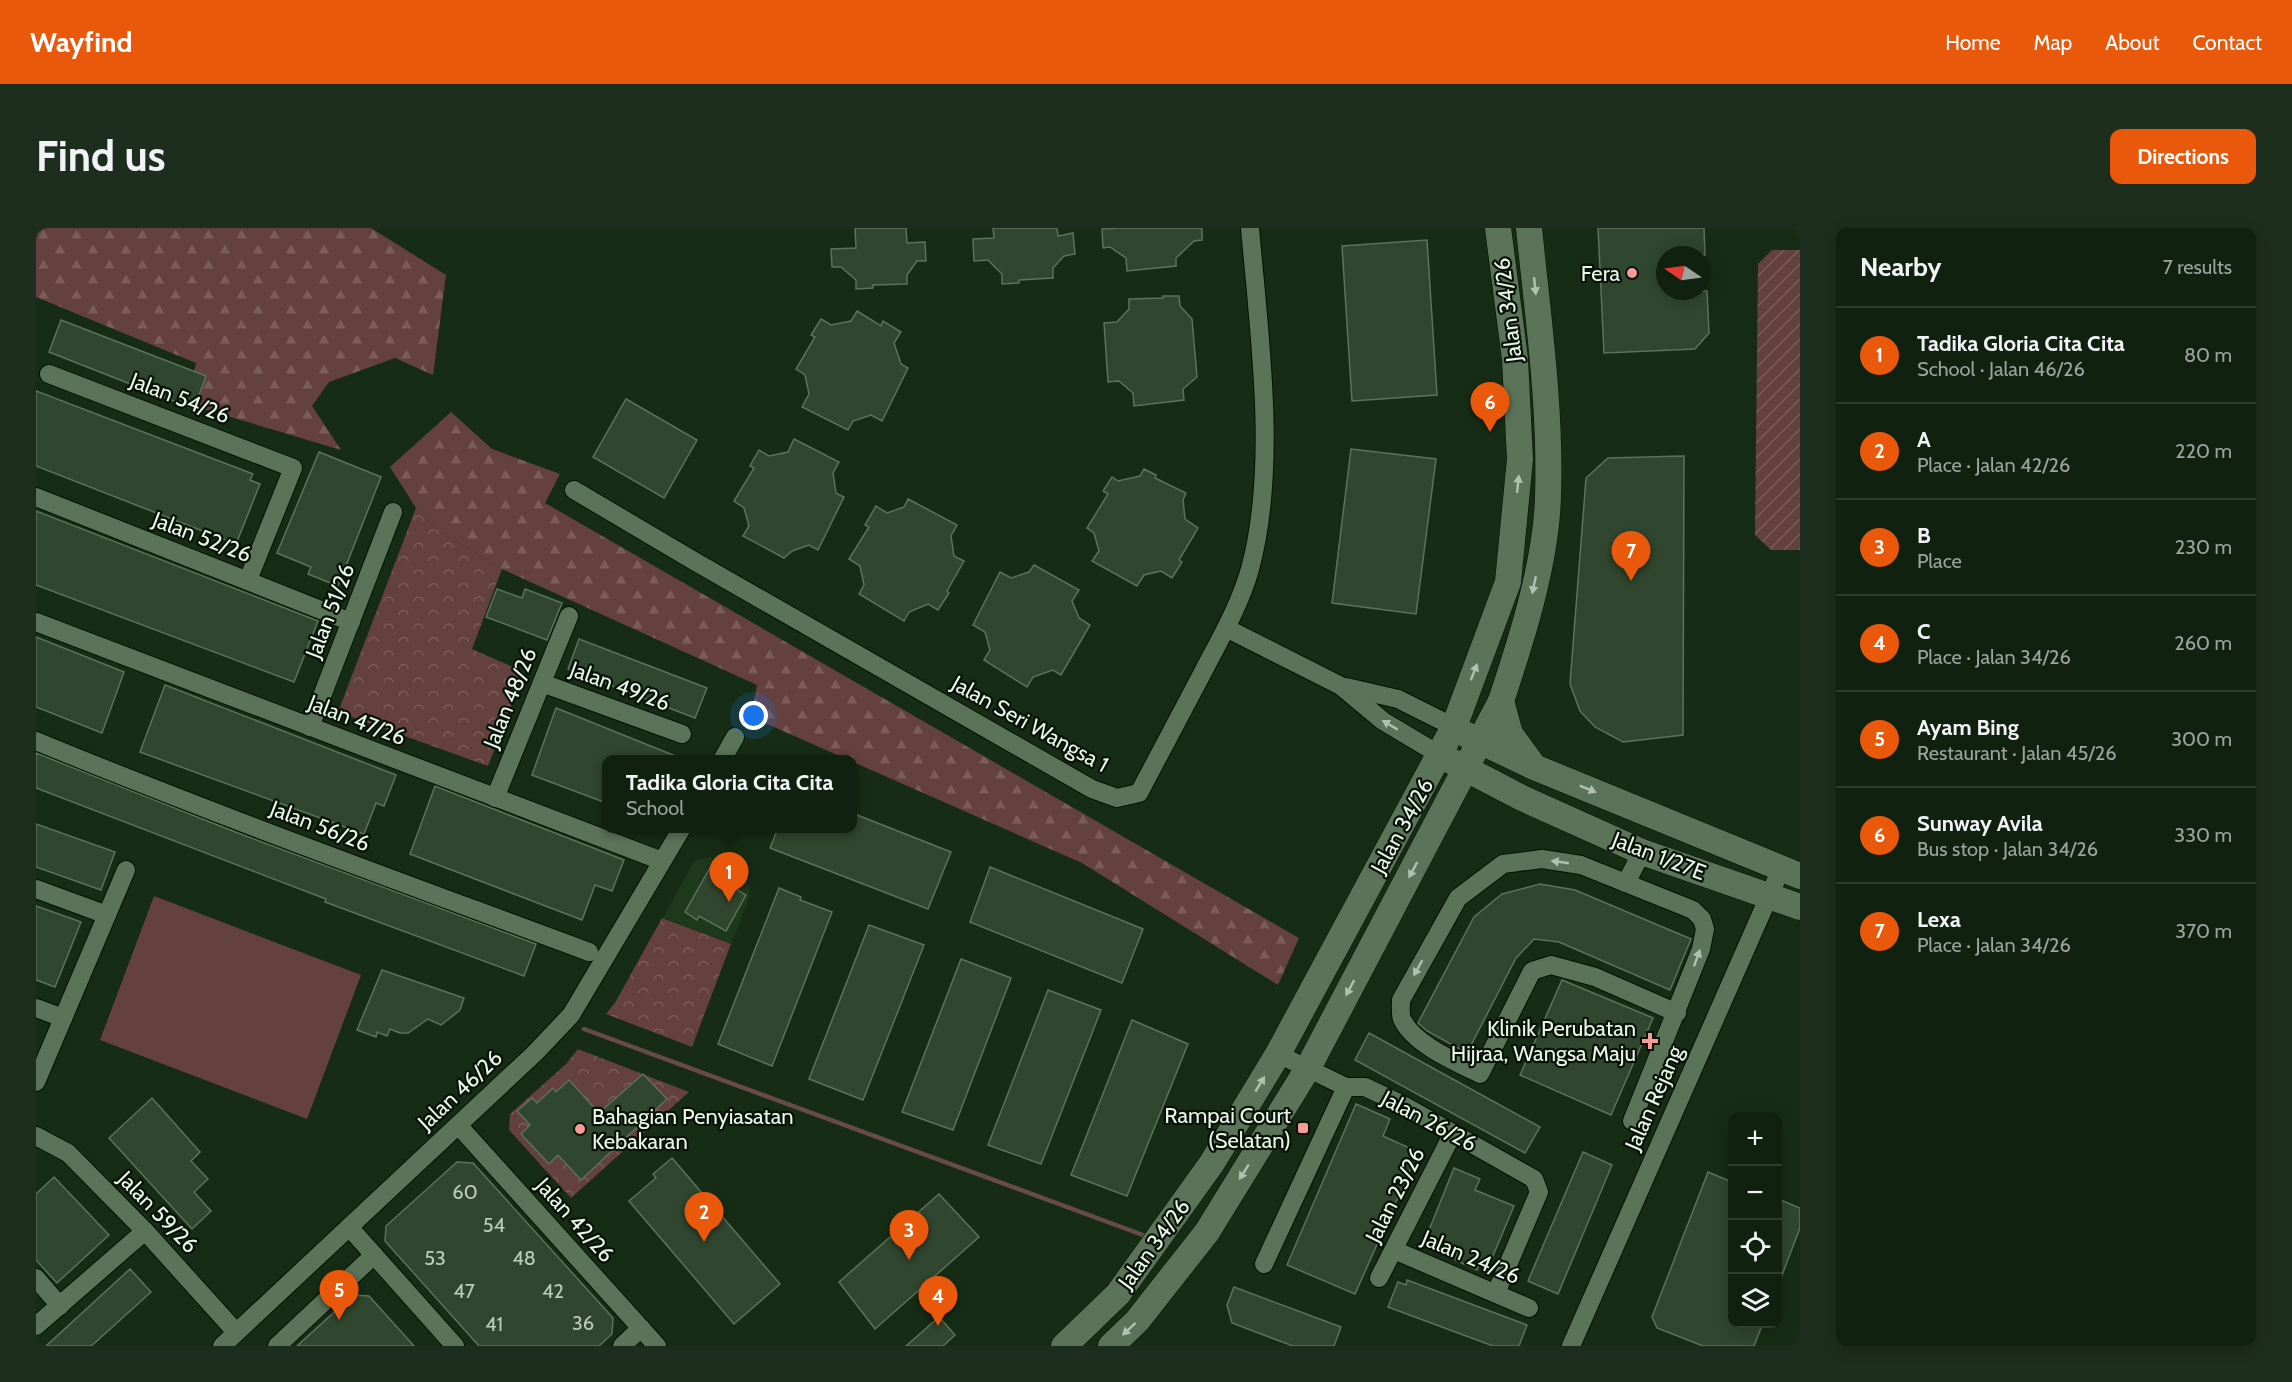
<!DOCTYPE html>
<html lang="en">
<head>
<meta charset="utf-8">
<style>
	:root { --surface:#112110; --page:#1e2e1e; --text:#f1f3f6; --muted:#9ca39f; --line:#303e30; --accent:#ea580c }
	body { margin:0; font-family:Cabin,sans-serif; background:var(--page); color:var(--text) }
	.controls { position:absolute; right:18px; bottom:18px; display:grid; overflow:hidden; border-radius:12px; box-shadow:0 3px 15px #0003 }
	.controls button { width:54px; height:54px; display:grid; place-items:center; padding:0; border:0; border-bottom:2px solid var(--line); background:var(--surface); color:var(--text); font:30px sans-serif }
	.compass { position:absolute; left:1620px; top:18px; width:54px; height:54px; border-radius:50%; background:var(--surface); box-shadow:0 3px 15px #0003; rotate:283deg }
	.you { position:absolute; left:718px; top:488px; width:21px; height:21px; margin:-15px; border:4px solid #fff; border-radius:50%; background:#1a73e8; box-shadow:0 0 0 9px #1a73e833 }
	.badge { display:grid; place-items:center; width:39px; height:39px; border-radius:50%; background:var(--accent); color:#fff; font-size:20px; font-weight:700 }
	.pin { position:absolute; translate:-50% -50px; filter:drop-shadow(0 2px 3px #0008) }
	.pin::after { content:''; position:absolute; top:32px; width:21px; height:18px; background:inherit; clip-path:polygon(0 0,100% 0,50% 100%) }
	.popup { position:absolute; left:566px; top:527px; width:255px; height:78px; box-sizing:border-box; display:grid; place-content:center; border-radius:12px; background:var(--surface); filter:drop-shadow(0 2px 4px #0005); font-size:20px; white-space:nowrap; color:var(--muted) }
	.popup b { font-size:22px; color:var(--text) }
	.popup::after { content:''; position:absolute; left:50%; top:100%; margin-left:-12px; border:12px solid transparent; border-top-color:var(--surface) }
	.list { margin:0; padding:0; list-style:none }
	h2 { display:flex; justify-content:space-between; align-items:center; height:78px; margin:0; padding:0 24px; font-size:26px }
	h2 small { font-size:20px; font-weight:400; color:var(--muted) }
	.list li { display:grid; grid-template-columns:39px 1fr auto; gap:18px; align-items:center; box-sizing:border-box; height:96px; padding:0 24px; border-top:2px solid var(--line) }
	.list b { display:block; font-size:22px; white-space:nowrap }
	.list p { margin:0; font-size:20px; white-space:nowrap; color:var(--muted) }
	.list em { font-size:20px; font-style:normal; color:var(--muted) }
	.icon { flex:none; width:33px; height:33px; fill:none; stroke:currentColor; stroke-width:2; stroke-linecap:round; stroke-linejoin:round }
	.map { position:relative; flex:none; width:1764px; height:1118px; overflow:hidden; border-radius:12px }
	header { display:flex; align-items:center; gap:36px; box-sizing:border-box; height:84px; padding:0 30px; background:var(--accent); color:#fff }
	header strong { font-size:28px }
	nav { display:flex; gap:33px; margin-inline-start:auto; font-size:21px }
	.intro { display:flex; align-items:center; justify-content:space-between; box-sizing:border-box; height:144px; padding:0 36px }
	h1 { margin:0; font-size:42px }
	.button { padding:15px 27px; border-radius:12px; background:var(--accent); color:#fff; font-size:21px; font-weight:700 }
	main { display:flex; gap:36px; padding:0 36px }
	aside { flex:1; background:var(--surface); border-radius:12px; box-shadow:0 3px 15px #0003 }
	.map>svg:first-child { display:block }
	.built { fill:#1e381c }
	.grass { fill:#64403e }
	.forest { fill:url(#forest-firs) }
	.park { fill:url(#park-crowns) }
	.garden { fill:url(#garden-furrows) }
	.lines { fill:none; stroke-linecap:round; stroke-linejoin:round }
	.stream { stroke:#684a48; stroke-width:4.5 }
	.building { fill:#30462e; stroke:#5b7359; stroke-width:1.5 }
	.street-casing { stroke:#021402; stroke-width:20 }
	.secondary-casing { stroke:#021402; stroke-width:27 }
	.street { stroke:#5b7359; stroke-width:18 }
	.secondary { stroke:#5b7359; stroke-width:26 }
	.oneway { fill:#b0c2af }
	.poi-dot { fill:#f59b98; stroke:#091208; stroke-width:2 }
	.labels { text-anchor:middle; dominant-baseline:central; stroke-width:4.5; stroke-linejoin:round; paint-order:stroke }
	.number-label { font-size:20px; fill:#bbcbba }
	.poi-label { font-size:22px; fill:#e9f7e8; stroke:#091208; text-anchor:end }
	.street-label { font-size:22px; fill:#e9f7e8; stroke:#091208 }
</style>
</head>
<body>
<header>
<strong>Wayfind</strong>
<nav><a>Home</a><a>Map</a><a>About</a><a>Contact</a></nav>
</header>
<div class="intro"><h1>Find us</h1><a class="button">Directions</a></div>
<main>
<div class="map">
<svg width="1764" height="1118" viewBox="0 0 1764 1118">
	<defs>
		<pattern id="forest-firs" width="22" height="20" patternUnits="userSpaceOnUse" patternTransform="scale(1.5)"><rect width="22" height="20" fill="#64403e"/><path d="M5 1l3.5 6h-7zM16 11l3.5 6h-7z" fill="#7a5c5a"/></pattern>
		<pattern id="park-crowns" width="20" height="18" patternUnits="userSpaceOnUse" patternTransform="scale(1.5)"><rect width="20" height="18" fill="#64403e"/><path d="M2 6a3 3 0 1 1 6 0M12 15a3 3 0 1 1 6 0" fill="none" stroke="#7a5c5a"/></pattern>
		<pattern id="garden-furrows" width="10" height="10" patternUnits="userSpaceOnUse" patternTransform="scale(1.5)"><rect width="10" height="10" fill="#64403e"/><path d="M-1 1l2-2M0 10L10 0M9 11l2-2" fill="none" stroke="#7a5c5a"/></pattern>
	</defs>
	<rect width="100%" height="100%" fill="#172c15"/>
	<!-- built -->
	<path class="built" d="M673,629L709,649L715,665L695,716L627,690L658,633Z"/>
	<!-- grass -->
	<path class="grass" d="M118,668L325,747L271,891L64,812Z"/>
	<!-- forest -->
	<g class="forest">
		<path d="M0,0H335L410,47L397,147L359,130L293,154L276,178L305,222L151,176L160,135L0,69Z"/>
		<path d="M415,184L456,221L524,246L509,275L1263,710L1242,757L1046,635L715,489L721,457L466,341L398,300L380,280L354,239Z"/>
	</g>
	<!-- park -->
	<g class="park">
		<path d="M380,280L398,300L466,341L436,421L488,444L452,538L302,484Z"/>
		<path d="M626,690L695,716L656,819L570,786L580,773Z"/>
		<path d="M542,821L653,864L535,970L473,902L474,886L530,836Z"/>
	</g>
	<!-- garden -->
	<path class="garden" d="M1736,22H1764V322H1735L1719,307L1722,36Z"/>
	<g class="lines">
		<!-- stream -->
		<path class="stream" d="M548,801L1107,1007"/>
	</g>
	<!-- building -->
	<g class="building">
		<path d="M819,0H870L871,15L889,14L890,33H881L871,47V56L837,57V60L820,61V52L805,39H796L795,21L820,20Z"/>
		<path d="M957,0H1021L1022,8L1037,5L1039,26L1028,28L1017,40V50L983,52V55L966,56V46L952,32L938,33L937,11L958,10Z"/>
		<path d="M1084,0H1166V12L1158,13L1140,30V38L1091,43L1090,30L1074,19L1067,20L1066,1Z"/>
		<path d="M1562,0H1668L1669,27H1629V63H1671L1673,105L1659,121L1568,125Z"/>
		<path d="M1391,12L1401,167L1316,173L1306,18Z"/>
		<path d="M1127,68H1143L1144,78L1156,91L1161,149L1147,161L1148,172L1098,178L1097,165L1083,153L1072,154L1068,95L1081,94L1093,81V71L1127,70Z"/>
		<path d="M821,83L845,98L847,93L865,104L858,115L865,136L872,140L846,193L835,187L817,193L812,202L766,179L773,166L769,147L760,141L779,109L775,107L785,91L795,97L815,93Z"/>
		<path d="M25,92L170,148L158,181L13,124Z"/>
		<path d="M0,163L217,246L214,252L224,256L200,316L0,238Z"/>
		<path d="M590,171L661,212L628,270L557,229Z"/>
		<path d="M758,211L803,234L797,245L800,265L808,269L782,322L773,317L756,323L748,330L707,308L713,298L708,280L698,273L718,240L714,238L723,222L733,228L752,224Z"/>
		<path d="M1315,221L1400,231L1380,386L1296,375Z"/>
		<path d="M283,224L345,249L302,358L272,346L275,339L241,325Z"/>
		<path d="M1648,228L1647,507L1587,514L1559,499L1544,483L1534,456L1550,250L1572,230Z"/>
		<path d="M1108,241L1120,247L1119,250L1150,265L1147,272L1149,291L1162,300L1143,332L1146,334L1136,350L1125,343L1108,347L1101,358L1056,333L1063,323L1058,305L1051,300L1072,266L1067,263L1076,249L1082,253L1104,248Z"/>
		<path d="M872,271L921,297L915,308L918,328L928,333L911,363L913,365L902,382L892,376L873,384L868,393L823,366L828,357L824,338L813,331L833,299L829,297L840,278L851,285L868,279Z"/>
		<path d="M0,283L282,393L258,454L0,357Z"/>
		<path d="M998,337L1043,362L1036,373L1043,390L1054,397L1025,447L1017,442L997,449L991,459L948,432L954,422L949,404L937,397L964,344L975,350L993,344Z"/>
		<path d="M461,361L486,370L489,361L526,375L511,412L450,389Z"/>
		<path d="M0,409L88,444L66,505L0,479Z"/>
		<path d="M543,411L671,460L659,490L532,441Z"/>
		<path d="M129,457L360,547L348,578L340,575L328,606L104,524Z"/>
		<path d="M520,480L647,531H570V575L496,547Z"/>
		<path d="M0,525L202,605L500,716L488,748L289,674L290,671L0,560Z"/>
		<path d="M399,558L588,632L576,663L559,657L546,692L374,626Z"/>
		<path d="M816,585L915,624L892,681L734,620L742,600H816Z"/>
		<path d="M0,596L79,624L65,662L0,639Z"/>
		<path d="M675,638L688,646L684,652L710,667L690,703L663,688L661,692L649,684Z"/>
		<path d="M954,639L1107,701L1086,755L934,694Z"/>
		<path d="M1504,656L1539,662L1655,711L1634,762L1523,714L1498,711L1480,730L1431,825L1391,803L1382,795L1438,689L1466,666Z"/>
		<path d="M743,660L765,669L764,672L796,684L736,838L682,816Z"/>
		<path d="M0,678L45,694L19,759L0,752Z"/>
		<path d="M833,697L888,717L827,872L773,851Z"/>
		<path d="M925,731L975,750L917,902L866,884Z"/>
		<path d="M346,742L428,770L424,782L405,797L392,791L372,805H364L354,801L351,808L341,804L340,809L321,802Z"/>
		<path d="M1526,752L1617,790L1575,887L1484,847Z"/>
		<path d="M1012,762L1065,782L1005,936L952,917Z"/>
		<path d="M1096,792L1152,816L1091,968L1035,947Z"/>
		<path d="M1333,805L1504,899L1489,925L1319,832Z"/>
		<path d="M607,846L631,871L545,952L522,927L513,936L485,906L494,897L481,883L496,870L501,875L517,860L520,864L533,852L563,885Z"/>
		<path d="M116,870L164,924L155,933L172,951L158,964L175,983L156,1001L73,910Z"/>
		<path d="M1320,876L1354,891L1347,908L1382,924L1319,1066L1251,1037Z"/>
		<path d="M1547,924L1576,937L1522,1066L1492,1053Z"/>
		<path d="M636,930L744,1056L698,1096L593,973L620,950L617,946Z"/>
		<path d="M421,934L437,935L577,1090L576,1106L563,1118H443L349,1013L350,998Z"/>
		<path d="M1418,940L1444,951L1439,962L1478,978L1454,1035L1446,1031L1441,1042L1419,1032L1423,1021L1391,1007Z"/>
		<path d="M1672,944L1696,954V1095H1727L1718,1118H1667L1621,1100L1616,1089Z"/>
		<path d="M18,949L73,1007L21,1055L0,1032V966Z"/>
		<path d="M903,966L943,1009L839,1101L803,1054Z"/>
		<path d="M1742,971L1764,980V1000L1743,1055Z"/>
		<path d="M94,1041L115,1064L62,1112L55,1118H10Z"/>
		<path d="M1371,1052L1491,1097L1483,1118H1457L1352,1079L1362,1054L1370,1057Z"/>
		<path d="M1198,1059L1305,1099L1298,1118H1257L1196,1095L1191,1077Z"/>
		<path d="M317,1067L333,1068L378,1118H261Z"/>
		<path d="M903,1089L919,1107L907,1118H870Z"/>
	</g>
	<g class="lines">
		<defs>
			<g id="street">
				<path d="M13,146L257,240L212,352"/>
				<path d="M538,262L658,333L1056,561L1081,570L1103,565C1124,525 1145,485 1167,444C1184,411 1204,377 1214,341C1242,238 1223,105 1214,0"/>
				<path d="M0,269L315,394"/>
				<path d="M0,394L626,633"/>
				<path d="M1190,400L1305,458L1347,493L1404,527"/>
				<path d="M506,455L646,506"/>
				<path d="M1310,459L1362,471L1418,499"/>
				<path d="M274,499L357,284"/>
				<path d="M0,513C182,588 368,655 553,724"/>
				<path d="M686,532L699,509"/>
				<path d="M459,570L533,388"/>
				<path d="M1590,655L1606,624"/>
				<path d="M0,661L71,687"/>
				<path d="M0,780L27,790"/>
				<path d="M1242,826L1310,859H1329L1367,877L1498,951L1503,964L1460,1065"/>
				<path d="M0,854L90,642"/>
				<path d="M1596,893L1665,721L1669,701L1666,691L1657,682L1545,637L1506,631L1467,636L1422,670L1365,772C1365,777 1364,786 1366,791C1377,816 1420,834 1444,846L1496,743L1515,737L1559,749L1641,785"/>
				<path d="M422,897L621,1118"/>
				<path d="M0,908L32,925L109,1003L200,1104"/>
				<path d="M313,999L419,1118"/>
				<path d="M1358,1022L1493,1080"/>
				<path d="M1228,1036L1310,859"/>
				<path d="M0,1050L24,1078"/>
				<path d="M1343,1050L1417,905"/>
				<path d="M0,1098L109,1003"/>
				<path d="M186,1118L499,825L535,787L646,600"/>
				<path d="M241,1118L338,1027"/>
				<path d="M586,1118L605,1100"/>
				<path d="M1535,1118L1745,641"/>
			</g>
			<g id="secondary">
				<path d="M1465,473L1474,506L1496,536"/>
				<path d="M1431,507L1498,539L1764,648"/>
				<path d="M1415,533L1486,570L1606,624L1764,679"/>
				<path d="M1028,1118L1082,1066L1176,935L1242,826L1418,499L1472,354L1484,231L1479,131L1462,0"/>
				<path d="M1075,1118L1101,1093L1171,1004L1272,840L1465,473C1486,410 1510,335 1512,269C1515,179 1502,89 1493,0"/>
			</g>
		</defs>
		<!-- street casing -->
		<use href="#street" class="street-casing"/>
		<!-- secondary casing -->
		<use href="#secondary" class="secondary-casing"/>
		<!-- street -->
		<use href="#street" class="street"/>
		<!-- secondary -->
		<use href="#secondary" class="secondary"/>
	</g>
	<!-- one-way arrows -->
	<defs><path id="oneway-solid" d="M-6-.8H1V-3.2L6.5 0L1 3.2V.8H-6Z" transform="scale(1.5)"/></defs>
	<g class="oneway">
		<use href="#oneway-solid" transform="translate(1499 58) rotate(84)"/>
		<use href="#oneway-solid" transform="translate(1482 256) rotate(-84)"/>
		<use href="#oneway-solid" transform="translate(1498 357) rotate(102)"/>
		<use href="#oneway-solid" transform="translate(1438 444) rotate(-69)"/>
		<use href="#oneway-solid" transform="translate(1354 497) rotate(-149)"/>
		<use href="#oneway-solid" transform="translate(1552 561) rotate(22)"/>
		<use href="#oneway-solid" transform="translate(1524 634) rotate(-172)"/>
		<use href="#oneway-solid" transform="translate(1377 642) rotate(118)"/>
		<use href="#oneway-solid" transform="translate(1661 730) rotate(-70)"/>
		<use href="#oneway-solid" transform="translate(1382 740) rotate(119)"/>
		<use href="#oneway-solid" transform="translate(1314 760) rotate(118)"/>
		<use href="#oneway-solid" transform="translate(1224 856) rotate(-59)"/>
		<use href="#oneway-solid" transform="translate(1208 944) rotate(122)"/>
		<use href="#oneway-solid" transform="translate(1093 1101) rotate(137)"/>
	</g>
	<!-- markers -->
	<g class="poi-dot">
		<circle cx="1596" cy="45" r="6"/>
		<path d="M1611 804h6v6h6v6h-6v6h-6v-6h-6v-6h6z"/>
		<rect x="1261" y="894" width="12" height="12" rx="3"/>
		<circle cx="544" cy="901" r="6"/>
	</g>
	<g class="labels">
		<!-- number labels -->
		<g class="number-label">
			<text x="429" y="964">60</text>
			<text x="458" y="997">54</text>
			<text x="399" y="1030">53</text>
			<text x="488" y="1030">48</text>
			<text x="428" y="1063">47</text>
			<text x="517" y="1063">42</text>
			<text x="547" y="1095">36</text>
			<text x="458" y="1096">41</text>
		</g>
		<!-- poi labels -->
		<g class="poi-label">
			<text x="1584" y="45">Fera</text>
			<text x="1600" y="800">Klinik Perubatan<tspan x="1600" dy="25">Hijraa, Wangsa Maju</tspan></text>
			<text x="1255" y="887">Rampai Court<tspan x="1255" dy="25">(Selatan)</tspan></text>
			<text x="556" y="888" text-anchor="start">Bahagian Penyiasatan<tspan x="556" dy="25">Kebakaran</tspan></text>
		</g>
		<!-- street labels -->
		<g class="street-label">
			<text transform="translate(1472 82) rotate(-97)">Jalan 34/26</text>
			<text transform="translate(144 170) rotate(21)">Jalan 54/26</text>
			<text transform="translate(166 309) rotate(21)">Jalan 52/26</text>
			<text transform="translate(294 383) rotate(-69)">Jalan 51/26</text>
			<text transform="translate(584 458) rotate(20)">Jalan 49/26</text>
			<text transform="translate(474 470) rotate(-68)">Jalan 48/26</text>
			<text transform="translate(321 492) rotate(21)">Jalan 47/26</text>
			<text transform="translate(994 496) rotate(29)">Jalan Seri Wangsa 1</text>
			<text transform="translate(284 598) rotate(21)">Jalan 56/26</text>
			<text transform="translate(1366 598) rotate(-61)">Jalan 34/26</text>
			<text transform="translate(1623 628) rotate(21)">Jalan 1/27E</text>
			<text transform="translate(424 862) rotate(-43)">Jalan 46/26</text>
			<text transform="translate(1618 870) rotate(-66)">Jalan Rejang</text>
			<text transform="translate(1393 893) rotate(28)">Jalan 26/26</text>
			<text transform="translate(1359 967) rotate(-63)">Jalan 23/26</text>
			<text transform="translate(122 984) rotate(46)">Jalan 59/26</text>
			<text transform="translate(539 992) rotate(48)">Jalan 42/26</text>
			<text transform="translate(1118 1016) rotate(-54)">Jalan 34/26</text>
			<text transform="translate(1435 1029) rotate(23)">Jalan 24/26</text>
		</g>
	</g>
</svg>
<div class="controls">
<button>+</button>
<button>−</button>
<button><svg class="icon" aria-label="locate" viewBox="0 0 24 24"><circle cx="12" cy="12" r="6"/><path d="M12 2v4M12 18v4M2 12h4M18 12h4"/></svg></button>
<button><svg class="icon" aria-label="layers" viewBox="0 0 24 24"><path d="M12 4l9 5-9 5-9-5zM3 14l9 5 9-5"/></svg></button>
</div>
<svg class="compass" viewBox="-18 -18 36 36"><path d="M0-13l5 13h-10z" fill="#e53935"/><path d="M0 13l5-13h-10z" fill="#9ca39f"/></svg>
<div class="you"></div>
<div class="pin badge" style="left:693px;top:674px">1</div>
<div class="popup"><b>Tadika Gloria Cita Cita</b>School</div>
<div class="pin badge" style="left:668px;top:1014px">2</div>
<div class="pin badge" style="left:873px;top:1032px">3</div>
<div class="pin badge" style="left:902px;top:1098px">4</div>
<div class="pin badge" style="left:303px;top:1092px">5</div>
<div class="pin badge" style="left:1454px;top:204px">6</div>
<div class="pin badge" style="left:1595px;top:353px">7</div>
</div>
<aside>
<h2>Nearby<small>7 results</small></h2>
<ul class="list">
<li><span class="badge">1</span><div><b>Tadika Gloria Cita Cita</b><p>School · Jalan 46/26</p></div><em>80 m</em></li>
<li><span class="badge">2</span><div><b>A</b><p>Place · Jalan 42/26</p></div><em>220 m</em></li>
<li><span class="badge">3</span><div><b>B</b><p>Place</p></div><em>230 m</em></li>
<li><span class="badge">4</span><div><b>C</b><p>Place · Jalan 34/26</p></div><em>260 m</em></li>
<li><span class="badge">5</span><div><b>Ayam Bing</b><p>Restaurant · Jalan 45/26</p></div><em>300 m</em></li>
<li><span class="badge">6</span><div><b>Sunway Avila</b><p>Bus stop · Jalan 34/26</p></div><em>330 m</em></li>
<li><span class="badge">7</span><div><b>Lexa</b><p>Place · Jalan 34/26</p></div><em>370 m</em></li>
</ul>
</aside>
</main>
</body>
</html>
